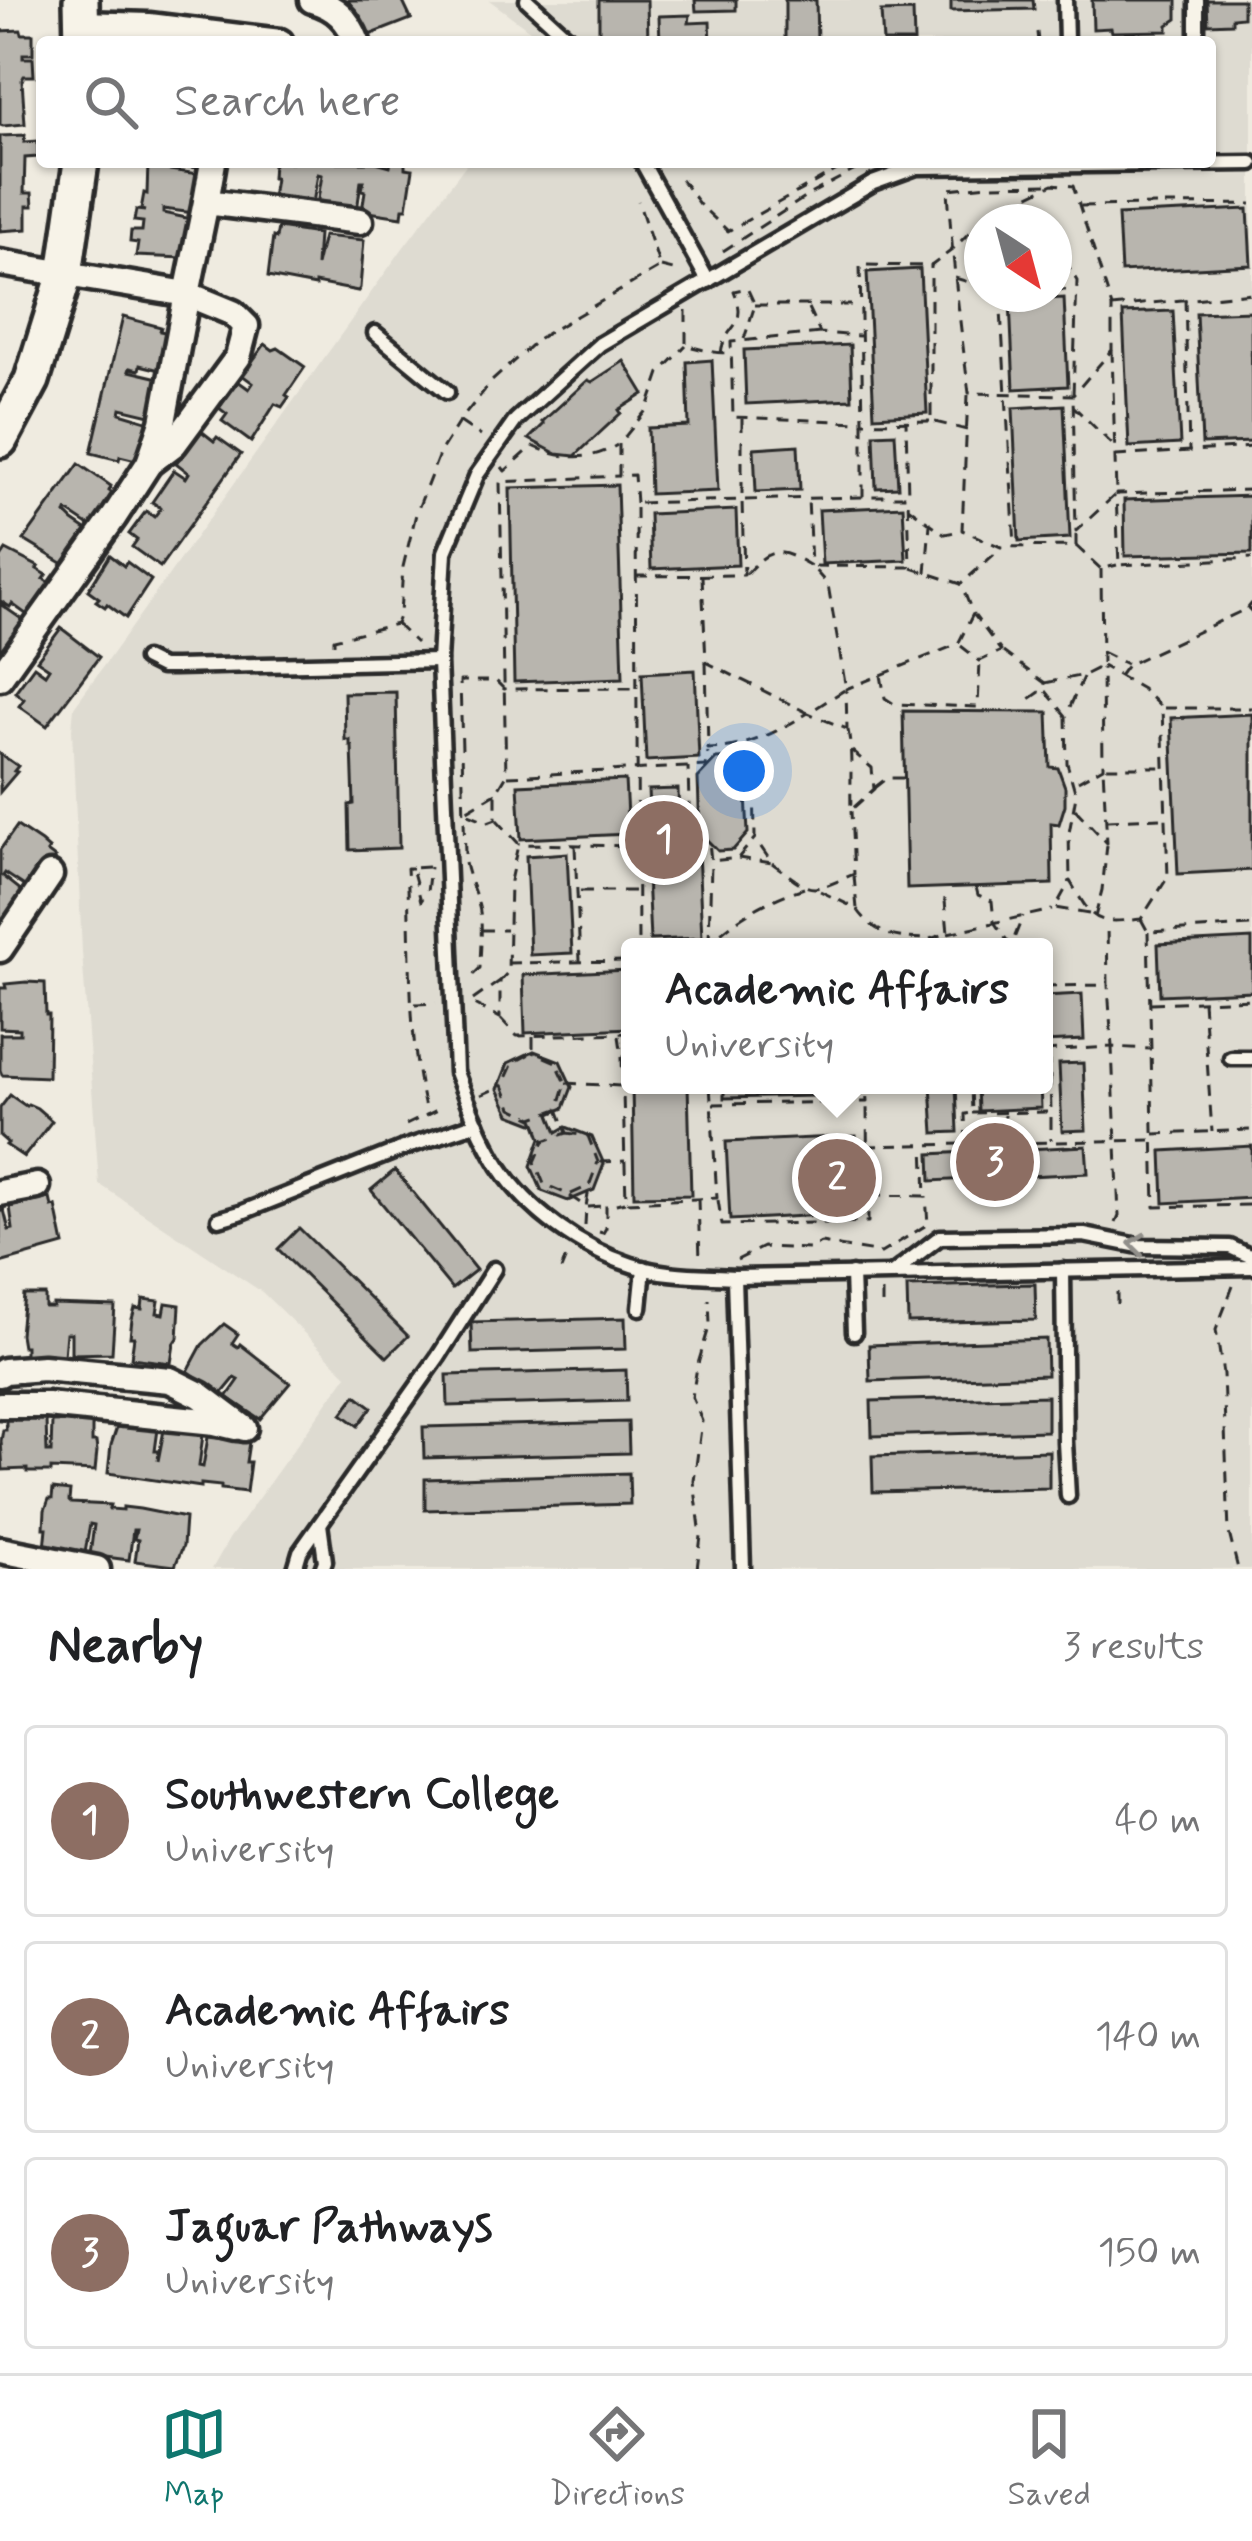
<!DOCTYPE html>
<html lang="en">
<head>
<meta charset="utf-8">
<style>
	:root { --surface:#fff; --page:#f6f6f6; --text:#202124; --muted:#757577; --line:#e0e0e0; --accent:#0f766e }
	body { margin:0; font-family:Mynerve,sans-serif; background:var(--page); color:var(--text) }
	.compass { position:absolute; left:964px; top:204px; width:108px; height:108px; border-radius:50%; background:var(--surface); box-shadow:0 3px 9px #0004; rotate:144deg }
	.you { position:absolute; left:744px; top:771px; width:42px; height:42px; margin:-30px; border:9px solid #fff; border-radius:50%; background:#1a73e8; box-shadow:0 0 0 18px #1a73e833 }
	.badge { display:grid; place-items:center; width:78px; height:78px; border-radius:50%; background:var(--accent); color:#fff; font-size:39px; font-weight:700 }
	.pin { position:absolute; translate:-50% -50%; border:6px solid #fff; box-shadow:0 3px 12px #0006 }
	.popup { position:absolute; left:621px; top:938px; width:432px; height:156px; box-sizing:border-box; display:grid; place-content:center; border-radius:12px; background:var(--surface); filter:drop-shadow(0 3px 9px #0005); font-size:39px; white-space:nowrap; color:var(--muted) }
	.popup b { font-size:45px; color:var(--text) }
	.popup::after { content:''; position:absolute; left:50%; top:100%; margin-left:-24px; border:24px solid transparent; border-top-color:var(--surface) }
	.list { margin:0; padding:0; list-style:none }
	h2 { display:flex; justify-content:space-between; align-items:center; height:156px; margin:0; padding:0 48px; font-size:51px }
	h2 small { font-size:39px; font-weight:400; color:var(--muted) }
	.list li { display:grid; grid-template-columns:78px 1fr auto; gap:36px; align-items:center; box-sizing:border-box; height:192px; margin:0 24px 24px; padding:0 24px; border:3px solid var(--line); border-radius:12px }
	.list b { display:block; font-size:45px; white-space:nowrap }
	.list p { margin:0; font-size:39px; white-space:nowrap; color:var(--muted) }
	.list em { font-size:39px; font-style:normal; color:var(--muted) }
	.icon { flex:none; width:66px; height:66px; fill:none; stroke:currentColor; stroke-width:2; stroke-linecap:round; stroke-linejoin:round }
	.map { position:relative; flex:none; width:1252px; height:1569px; overflow:hidden }
	.search { position:absolute; background:var(--surface); box-shadow:0 3px 9px #0004; left:36px; right:36px; top:36px; height:132px; display:flex; align-items:center; gap:30px; box-sizing:border-box; padding:0 42px; border-radius:12px; color:var(--muted); font-size:45px }
	.sheet { height:804px; background:var(--surface) }
	nav { display:flex; justify-content:space-around; align-items:center; box-sizing:border-box; height:168px; border-top:3px solid var(--line); background:var(--surface); font-size:33px; color:var(--muted) }
	nav a { display:grid; justify-items:center; gap:6px }
	nav .on { color:var(--accent) }
	.map>svg:first-child { display:block }
	.built { fill:#dedbd1; fill-rule:evenodd }
	.building { fill:#b8b5ae; stroke:#2b2b2b; stroke-width:3 }
	.lines { fill:none; stroke-linecap:round; stroke-linejoin:round }
	.lane-casing { stroke:#2b2b2b; stroke-width:21 }
	.street-casing { stroke:#2b2b2b; stroke-width:33 }
	.secondary-casing { stroke:#2b2b2b; stroke-width:42 }
	.path { stroke:#2b2b2b; stroke-width:3; stroke-dasharray:12 9; stroke-linecap:butt }
	.lane { stroke:#f7f3e8; stroke-width:12 }
	.street { stroke:#f7f3e8; stroke-width:24 }
	.secondary { stroke:#f7f3e8; stroke-width:33 }
	.oneway { stroke:#918f8a }
</style>
</head>
<body>
<div class="map">
<svg width="1252" height="1569" viewBox="0 0 1252 1569">
	<rect width="100%" height="100%" fill="#efebe0"/>
	<filter id="ink" filterUnits="userSpaceOnUse"><feTurbulence type="fractalNoise" baseFrequency=".00833" numOctaves="2"/><feDisplacementMap in="SourceGraphic" scale="24" xChannelSelector="R" yChannelSelector="G"/><feConvolveMatrix kernelMatrix="1 2 1 2 8 2 1 2 1" color-interpolation-filters="sRGB"/></filter>
	<g filter="url(#ink)">
		<!-- built -->
		<path class="built" d="M489,0H1252V1569H212L229,1539L347,1375L262,1292L99,1184L82,952L72,729L74,707L403,248L468,162H1210V42H546ZM982,222H1054V294H982ZM630,947H1044V1085H630Z"/>
		<!-- building -->
		<g class="building">
			<path d="M348,0H402L411,19L367,36Z"/>
			<path d="M599,0H647L648,42H619L618,35L599,36Z"/>
			<path d="M695,0H736V10L696,11Z"/>
			<path d="M785,0H816L817,42H785Z"/>
			<path d="M951,0H1033L1034,9L951,11Z"/>
			<path d="M1092,0H1177V19L1168,25V31L1112,32L1111,28L1093,29Z"/>
			<path d="M1207,0H1243V17L1232,18V23L1208,24Z"/>
			<path d="M913,11L914,42H883L881,12Z"/>
			<path d="M690,15L689,23L710,22L711,42H660L659,16Z"/>
			<path d="M21,30L22,34H33V54H23V58H33L34,76H24L22,80L25,124L3,126L0,125V31Z"/>
			<path d="M25,135L24,142L38,141V157L25,158L24,193H32L33,206H27V229L0,231V136Z"/>
			<path d="M201,162L200,168L179,166V170L169,168V170L199,174L194,213L163,209V213L191,219L183,258L136,256L138,243L130,242L131,231H142L143,222L134,221L136,210L145,211L141,210L144,193L147,194L148,163Z"/>
			<path d="M273,162H376L390,166L391,162H405V168L413,169L407,208H403L402,217L362,211L365,191L362,190L364,181H361L357,211L317,205L322,175L318,174L313,203L272,198L275,178H272Z"/>
			<path d="M1248,209L1251,265L1121,272L1118,215Z"/>
			<path d="M278,228L318,234L316,266L323,236L364,240L360,288L358,291L315,283V286L268,277L273,237L276,238Z"/>
			<path d="M920,269L927,413L874,416L867,272Z"/>
			<path d="M1064,298L1068,386L1014,389L1010,301Z"/>
			<path d="M1173,311L1180,444L1129,447L1123,313Z"/>
			<path d="M1251,311L1252,442L1202,444L1196,313Z"/>
			<path d="M123,317L161,327L160,331L170,333L160,370L140,365L139,370L130,368L129,371L159,378L150,415L121,408L120,413L147,421L140,461L120,456L119,460L91,453Z"/>
			<path d="M265,344L273,350L278,348L305,367L286,395L289,397L282,407L275,404L251,442L222,421L227,414L219,408L238,381L249,389L253,383L242,375Z"/>
			<path d="M850,345L852,399L746,404L744,350Z"/>
			<path d="M712,360L718,491L650,494L648,428L689,426L687,362Z"/>
			<path d="M624,361L644,394L619,410L621,413L575,456L557,454L529,439L544,424L542,422L588,380L592,382Z"/>
			<path d="M1064,405L1070,538L1019,541L1013,408Z"/>
			<path d="M200,430L214,441L217,437L241,454L160,567L132,547L137,540L129,534L146,511L154,517L161,508L152,502L174,470L186,478L189,473L176,463Z"/>
			<path d="M895,433L898,487L876,488L874,434Z"/>
			<path d="M798,445L800,490L756,492L754,448Z"/>
			<path d="M79,464L111,486L109,491L117,496L94,529L67,511L66,514L73,521L89,532L67,566L24,540Z"/>
			<path d="M617,485L623,678L514,682L510,488Z"/>
			<path d="M1252,496V553L1125,556L1124,500Z"/>
			<path d="M903,506L906,560L822,564L819,510Z"/>
			<path d="M736,510L738,565L651,569L649,514Z"/>
			<path d="M6,550L39,567L37,569L47,575L44,579L53,584L30,617L12,604L10,607L2,602L0,604L26,622L4,653L0,651V559Z"/>
			<path d="M110,555L124,566L127,562L151,580L126,618L107,604L105,607L96,601L99,598L88,590Z"/>
			<path d="M61,628L99,657L47,726L19,706L24,699L15,692L34,666L45,674L49,668L37,660Z"/>
			<path d="M695,670L699,758L646,761L642,673Z"/>
			<path d="M396,692L399,848L350,850L349,805L354,804L352,746H350V740H345L344,693Z"/>
			<path d="M903,711L1048,712L1050,767L1058,768L1065,787V805L1059,824L1051,823L1052,884L907,889Z"/>
			<path d="M1252,714V870L1178,874L1171,718Z"/>
			<path d="M0,754L18,766L14,771L17,772L0,792Z"/>
			<path d="M735,758L745,775L748,833L733,850L718,851L700,833L698,778L716,759Z"/>
			<path d="M625,780L628,834L521,839L518,785Z"/>
			<path d="M678,789L679,822L650,823L648,790Z"/>
			<path d="M17,826L41,842L49,849L47,852L55,858L32,891L5,873L3,876L27,895L5,928L0,925V850Z"/>
			<path d="M698,851L702,938L650,940L646,853Z"/>
			<path d="M567,853L572,953L530,955L526,856Z"/>
			<path d="M1252,939V991L1160,995L1158,944Z"/>
			<path d="M628,970L630,1028L525,1033L523,975Z"/>
			<path d="M26,982L45,983L46,1015H49L48,1077L2,1075L0,1070V1034H20V1029L0,1028V988H6L5,984Z"/>
			<path d="M1082,994L1084,1040L1044,1042V996Z"/>
			<path d="M534,1051L560,1061L572,1087L564,1108L550,1114L557,1132L566,1127L592,1137L604,1164L594,1190L568,1201L542,1191L531,1166L541,1138L536,1124L510,1114L498,1089L508,1063Z"/>
			<path d="M1083,1063L1086,1130L1062,1131L1059,1064Z"/>
			<path d="M632,1085H688L691,1195L634,1196Z"/>
			<path d="M724,1085H858V1095L724,1098Z"/>
			<path d="M931,1085H956L958,1132L934,1133Z"/>
			<path d="M977,1085H1040L1041,1108L978,1111Z"/>
			<path d="M10,1095L26,1106L28,1104L37,1108L52,1121L24,1157L6,1145L8,1143L0,1136V1108Z"/>
			<path d="M856,1136L859,1213L730,1220L726,1142Z"/>
			<path d="M1086,1146L1088,1173L931,1181L930,1154Z"/>
			<path d="M1252,1146V1198L1164,1203L1162,1151Z"/>
			<path d="M395,1170L476,1270L452,1289L371,1190Z"/>
			<path d="M50,1198L52,1207L56,1206L64,1245L0,1263V1211L4,1210L9,1230L13,1229L10,1207Z"/>
			<path d="M299,1228L408,1336L387,1357L278,1249Z"/>
			<path d="M1035,1284L1036,1320L908,1323L907,1287Z"/>
			<path d="M24,1295H45V1307H53V1304L115,1306L112,1353L71,1354V1333H66L64,1356H25V1346H22L20,1334Z"/>
			<path d="M143,1299L159,1301L157,1313L164,1314L166,1303L180,1305L178,1338L174,1344L171,1363L131,1358L134,1337H130L132,1319L135,1308L142,1309Z"/>
			<path d="M625,1318L626,1349L472,1353L471,1322Z"/>
			<path d="M224,1324L238,1334L232,1343L238,1347L240,1344L290,1383L260,1419L227,1397L239,1380L235,1378L221,1395L188,1371L202,1345Z"/>
			<path d="M1046,1339L1047,1375L870,1381L869,1345Z"/>
			<path d="M626,1370L627,1401L448,1406L447,1375Z"/>
			<path d="M356,1395L372,1407L358,1426L342,1414Z"/>
			<path d="M1047,1396V1431L872,1436L871,1401Z"/>
			<path d="M6,1420H46L47,1452H51L52,1422L92,1421V1442H96L97,1451L95,1471L51,1469V1472H27V1469L3,1470L1,1441L3,1430H6Z"/>
			<path d="M628,1422L629,1453L424,1458L423,1427Z"/>
			<path d="M118,1424L158,1429L155,1451H159L158,1461L164,1430L203,1435L199,1466L203,1467L208,1437L249,1442L246,1462H250L246,1492L221,1489V1486L201,1484V1487L108,1473L111,1445Z"/>
			<path d="M1049,1451V1488L873,1492L872,1456Z"/>
			<path d="M629,1473L630,1504L425,1510V1479Z"/>
			<path d="M53,1489L70,1491L69,1501L71,1503L110,1505L109,1509L123,1510V1507L140,1509L185,1518L183,1546L175,1566L135,1561L138,1540L134,1539L136,1530H133L129,1560L90,1555L94,1525L90,1524L85,1553L45,1548L47,1528H44L45,1510L49,1499H52Z"/>
		</g>
		<g class="lines">
			<defs>
				<g id="lane">
					<path d="M527,0L573,42"/>
					<path d="M1065,0L1066,42"/>
					<path d="M1197,0V42"/>
					<path d="M642,162L708,281"/>
					<path d="M1252,163L917,167L873,183L600,344L516,420L477,475L445,552L439,661L456,1072C468,1104 481,1137 499,1166C528,1211 581,1249 632,1265C664,1276 700,1275 734,1277L1252,1267"/>
					<path d="M375,333L447,392"/>
					<path d="M145,659L161,667H175L439,661"/>
					<path d="M1231,1058H1252"/>
					<path d="M219,1219L240,1213L401,1149L477,1123"/>
					<path d="M1063,1270L1065,1442L1068,1496"/>
					<path d="M893,1273L940,1237L1084,1235L1139,1246L1230,1247L1252,1257"/>
					<path d="M852,1274L854,1333"/>
					<path d="M734,1277L743,1569"/>
					<path d="M640,1308L644,1268"/>
					<path d="M320,1524L325,1561L322,1569"/>
					<path d="M295,1569L300,1552L438,1357L494,1269"/>
				</g>
				<g id="street">
					<path d="M312,0C336,7 348,19 357,42"/>
					<path d="M82,24L149,26L280,42"/>
					<path d="M206,202L213,162"/>
					<path d="M0,263L187,294L163,422L149,463L114,517L0,677"/>
					<path d="M149,463L174,444L238,357L246,326L233,313L187,294L206,202L360,221"/>
					<path d="M0,949L50,875"/>
					<path d="M0,1193L37,1186"/>
					<path d="M0,1374L4,1371L43,1368L170,1380L200,1395L244,1428"/>
					<path d="M0,1405H47L215,1422L236,1427"/>
					<path d="M0,1550L97,1569"/>
				</g>
				<g id="secondary">
					<path d="M81,0L82,42"/>
					<path d="M0,440L32,380L65,274L81,162"/>
				</g>
			</defs>
			<!-- lane casing -->
			<use href="#lane" class="lane-casing"/>
			<!-- street casing -->
			<use href="#street" class="street-casing"/>
			<!-- secondary casing -->
			<use href="#secondary" class="secondary-casing"/>
			<!-- path -->
			<g class="path">
				<path d="M1037,32L1038,42"/>
				<path d="M681,179L699,204L728,231L851,162"/>
				<path d="M1030,199L1043,222"/>
				<path d="M1081,206L1252,204"/>
				<path d="M1054,241L1077,281L1073,395L1076,531L1116,494L1112,350"/>
				<path d="M723,251L810,194L870,162"/>
				<path d="M661,267L681,272"/>
				<path d="M955,278L982,286"/>
				<path d="M1054,290H1073"/>
				<path d="M1000,294L1015,545"/>
				<path d="M1185,299L1189,451"/>
				<path d="M755,305H859"/>
				<path d="M1112,307L1252,293"/>
				<path d="M808,308L820,333L860,336"/>
				<path d="M686,310V346C700,348 716,355 729,352"/>
				<path d="M820,333L731,342L733,417L863,422V496H908L906,422"/>
				<path d="M721,354C723,325 750,329 734,291L747,288L755,305L744,339"/>
				<path d="M968,395L962,530L1001,547L1076,546V533"/>
				<path d="M1073,406L1114,446"/>
				<path d="M742,419V500L862,497"/>
				<path d="M930,421L863,422L860,265L931,266"/>
				<path d="M460,422L481,436"/>
				<path d="M967,430L931,421V266L952,250L987,215L1053,184L1073,186L1112,307V350L1073,395L969,393C960,325 952,257 948,189L989,185L1053,184"/>
				<path d="M1116,456L1252,447"/>
				<path d="M502,467L505,471L533,446C561,459 590,462 617,445"/>
				<path d="M1252,490L1116,494L1119,565L1252,558"/>
				<path d="M636,503L634,475L619,476V444L648,408L660,373L686,346"/>
				<path d="M908,507L945,534L960,531"/>
				<path d="M1076,546L1101,569L1117,565"/>
				<path d="M815,566L910,567L908,498"/>
				<path d="M912,568L961,584L1000,549"/>
				<path d="M926,573L930,524"/>
				<path d="M746,574C771,546 780,548 811,566L808,498"/>
				<path d="M636,576L744,575L742,500L636,503L638,947"/>
				<path d="M702,576L706,662L808,713L846,689L828,585L811,566"/>
				<path d="M1252,603L1248,608L1252,612"/>
				<path d="M396,624L416,643"/>
				<path d="M334,644V639L396,624L400,614L403,567L416,514L440,452L459,422L492,381L539,338L660,267L638,201"/>
				<path d="M961,646L980,661L1001,651L974,615"/>
				<path d="M1003,652L1045,683L1044,689L1027,701L1028,705"/>
				<path d="M1102,652L1126,664"/>
				<path d="M706,662L708,749C746,748 776,733 808,713L847,729L846,689L958,644L973,614L961,584"/>
				<path d="M881,675L885,698L894,704L978,707L980,661"/>
				<path d="M1119,676L1127,665L1248,608"/>
				<path d="M1045,683L1084,675L1102,666L1101,569"/>
				<path d="M1046,691L1066,716L1083,677"/>
				<path d="M1164,708H1252"/>
				<path d="M1066,716L1067,763L1076,795L1069,833L1070,879"/>
				<path d="M848,730C853,756 850,783 851,810L874,789L872,768L852,751"/>
				<path d="M508,776L706,766L708,752"/>
				<path d="M1078,781L1103,767L1102,668"/>
				<path d="M874,788L887,778H905"/>
				<path d="M496,793L464,812L488,822L496,819V793L506,776L500,482L619,476"/>
				<path d="M1075,809L1107,843L1103,767H1164"/>
				<path d="M497,820L519,844L638,846L690,842L688,767"/>
				<path d="M1107,820L1164,818"/>
				<path d="M693,842H709L711,861L738,858L755,838L754,771L737,750"/>
				<path d="M575,846L580,961"/>
				<path d="M465,854L460,681H496L504,689L635,688"/>
				<path d="M738,858L772,863L756,840"/>
				<path d="M465,863C468,878 474,889 478,903C484,922 480,948 480,968L469,979"/>
				<path d="M772,863C814,893 806,895 854,874L851,811"/>
				<path d="M428,867L412,868L421,901L427,892L430,867"/>
				<path d="M412,868H407C412,950 406,1036 427,1116"/>
				<path d="M976,887L978,895L992,901L994,922L1011,946L1023,916"/>
				<path d="M580,891H636"/>
				<path d="M820,891L857,909L854,876"/>
				<path d="M857,909C877,937 896,938 928,939L926,947"/>
				<path d="M1089,914L1055,908L1070,881C1094,922 1093,924 1141,919L1168,877L1162,708L1142,689L1102,666"/>
				<path d="M1095,917L1102,890L1107,845"/>
				<path d="M1141,919L1148,932L1252,926"/>
				<path d="M480,930H506"/>
				<path d="M1148,932L1155,1207L1252,1205"/>
				<path d="M948,933L1052,910"/>
				<path d="M930,939L948,933L944,890"/>
				<path d="M709,943L711,862"/>
				<path d="M706,947C734,918 767,900 804,888"/>
				<path d="M508,963L630,961"/>
				<path d="M500,981L470,1002L500,1018V981L508,972L510,881L518,845"/>
				<path d="M1044,986L1108,985L1107,925"/>
				<path d="M1203,1001L1212,1132"/>
				<path d="M1151,1003L1252,999"/>
				<path d="M415,1004L436,1003"/>
				<path d="M501,1019L517,1036L630,1033"/>
				<path d="M533,1036V1052L513,1063L503,1085L512,1108L533,1118L558,1109L566,1083L556,1062L533,1052"/>
				<path d="M619,1036L622,1056L630,1055"/>
				<path d="M1044,1051L1112,1047L1108,985"/>
				<path d="M1049,1054L1051,1110"/>
				<path d="M622,1056L626,1202L717,1198L710,1085"/>
				<path d="M566,1083L621,1086"/>
				<path d="M481,1095L503,1085"/>
				<path d="M713,1104L867,1102L866,1085"/>
				<path d="M558,1109L567,1133L544,1141L535,1162L544,1184L569,1195L589,1186L598,1162L588,1136L567,1133"/>
				<path d="M972,1113L1051,1112V1140"/>
				<path d="M534,1119L544,1141"/>
				<path d="M406,1125L443,1107"/>
				<path d="M1154,1134L1252,1130"/>
				<path d="M1003,1141L1004,1115"/>
				<path d="M966,1143L965,1114L972,1113L971,1085"/>
				<path d="M867,1146L1151,1140"/>
				<path d="M600,1162L625,1161"/>
				<path d="M871,1195L926,1196L924,1146"/>
				<path d="M570,1196L586,1207L589,1188"/>
				<path d="M698,1199L700,1260"/>
				<path d="M718,1200L722,1225L868,1222L867,1102"/>
				<path d="M1116,1223L1119,1216L1112,1047L1151,1049"/>
				<path d="M585,1226L586,1207L606,1206"/>
				<path d="M599,1232L603,1233L606,1228V1206L625,1202"/>
				<path d="M737,1260L763,1247L809,1249L821,1243L881,1253L928,1224L926,1196"/>
				<path d="M561,1270L567,1255"/>
				<path d="M1233,1286L1216,1330L1223,1374L1229,1533L1238,1569"/>
				<path d="M882,1292V1309"/>
				<path d="M1117,1304V1288"/>
				<path d="M697,1569L701,1536L694,1481L702,1421L692,1397L697,1367L710,1324L709,1299"/>
			</g>
			<!-- lane -->
			<use href="#lane" class="lane"/>
			<!-- street -->
			<use href="#street" class="street"/>
			<!-- secondary -->
			<use href="#secondary" class="secondary"/>
		</g>
		<!-- one-way arrows -->
		<defs><path id="oneway-chevron" d="M-2-3.5L2.5 0L-2 3.5" fill="none" stroke-width="1.6" stroke-linecap="round" stroke-linejoin="round" transform="scale(3)"/></defs>
		<use class="oneway" href="#oneway-chevron" transform="translate(1137 1244) rotate(-173)"/>
	</g>
</svg>
<svg class="compass" viewBox="-18 -18 36 36"><path d="M0-13l5 13h-10z" fill="#e53935"/><path d="M0 13l5-13h-10z" fill="#757577"/></svg>
<div class="you"></div>
<div class="pin badge" style="left:664px;top:840px;background:#8d6e63">1</div>
<div class="pin badge" style="left:837px;top:1178px;background:#8d6e63">2</div>
<div class="popup"><b>Academic Affairs</b>University</div>
<div class="pin badge" style="left:995px;top:1162px;background:#8d6e63">3</div>
<div class="search"><svg class="icon" aria-label="search" viewBox="0 0 24 24"><circle cx="10" cy="10" r="6"/><path d="M15 15l6 6"/></svg>Search here</div>
</div>
<section class="sheet">
<h2>Nearby<small>3 results</small></h2>
<ul class="list">
<li><span class="badge" style="background:#8d6e63">1</span><div><b>Southwestern College</b><p>University</p></div><em>40 m</em></li>
<li><span class="badge" style="background:#8d6e63">2</span><div><b>Academic Affairs</b><p>University</p></div><em>140 m</em></li>
<li><span class="badge" style="background:#8d6e63">3</span><div><b>Jaguar Pathways</b><p>University</p></div><em>150 m</em></li>
</ul>
</section>
<nav>
<a class="on"><svg class="icon" aria-label="map" viewBox="0 0 24 24"><path d="M3 6l6-2 6 2 6-2v14l-6 2-6-2-6 2zM9 4v14M15 6v14"/></svg>Map</a>
<a><svg class="icon" aria-label="directions" viewBox="0 0 24 24"><path d="M12 3l9 9-9 9-9-9zM9 14v-3h6M13 9l2 2-2 2"/></svg>Directions</a>
<a><svg class="icon" aria-label="saved" viewBox="0 0 24 24"><path d="M7 4h10v16l-5-4-5 4z"/></svg>Saved</a>
</nav>
</body>
</html>
